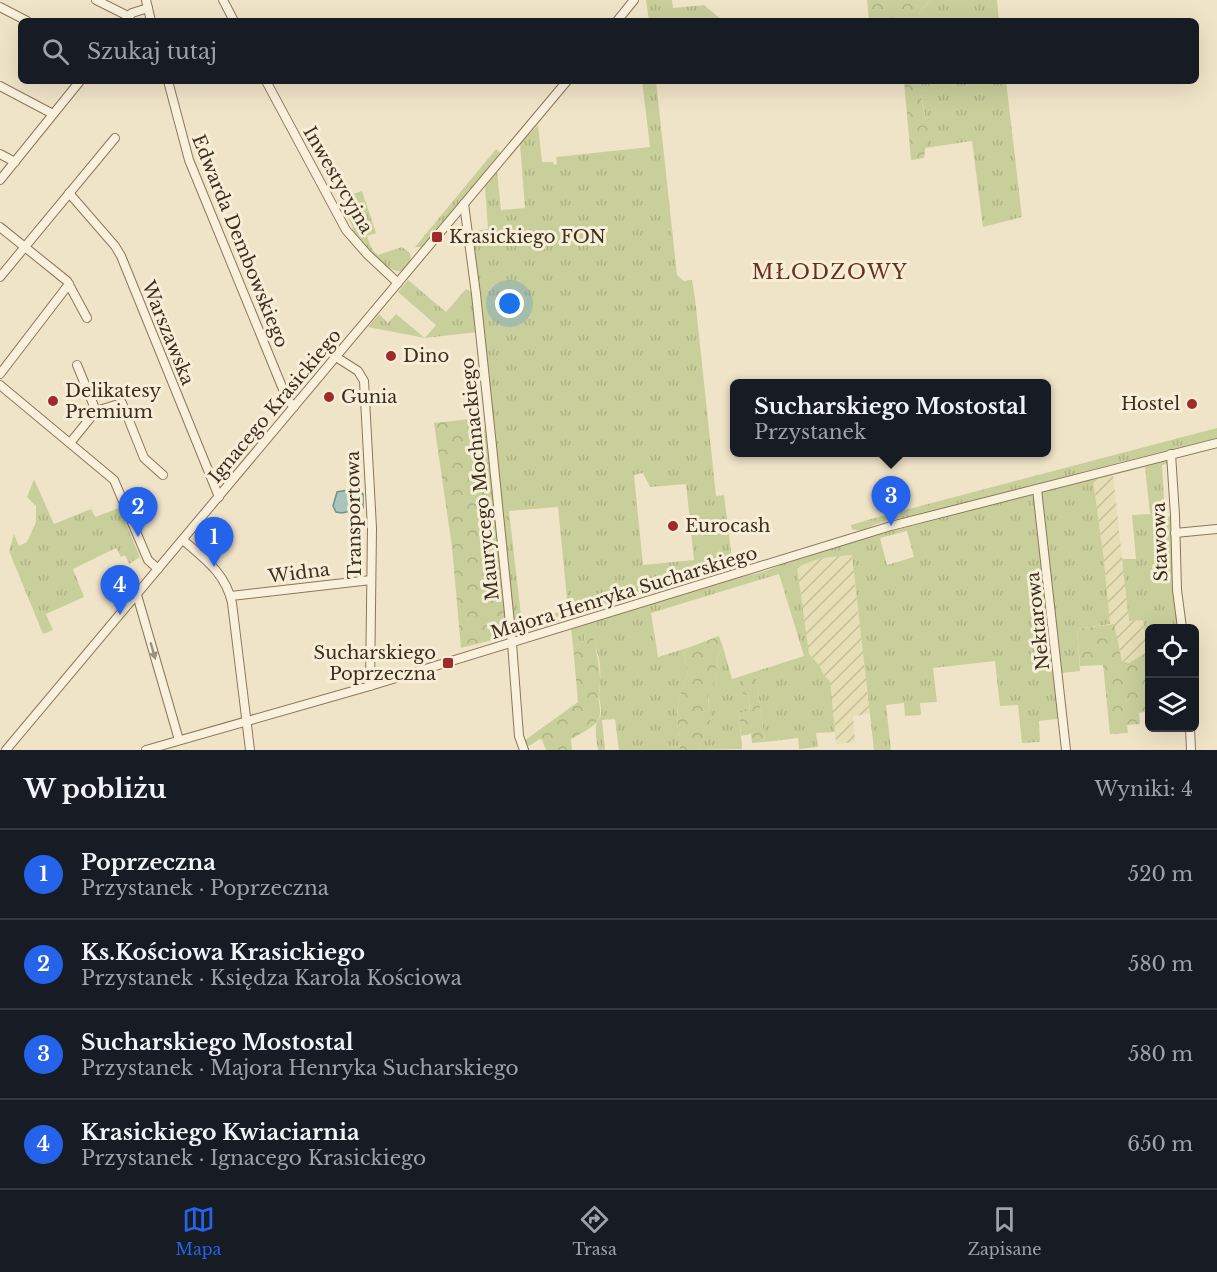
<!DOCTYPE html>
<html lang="pl">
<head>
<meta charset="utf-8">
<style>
	:root { --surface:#171b24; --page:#242831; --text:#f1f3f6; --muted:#9ea1a6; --line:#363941; --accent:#2563eb }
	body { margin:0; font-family:"Libre Baskerville",serif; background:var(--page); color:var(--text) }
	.controls { position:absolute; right:18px; bottom:18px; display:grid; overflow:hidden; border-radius:9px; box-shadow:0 6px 24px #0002 }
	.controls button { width:54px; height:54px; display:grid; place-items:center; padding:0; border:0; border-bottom:2px solid var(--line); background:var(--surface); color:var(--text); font:30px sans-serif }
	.you { position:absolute; left:510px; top:304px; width:21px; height:21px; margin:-15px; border:4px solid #fff; border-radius:50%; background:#1a73e8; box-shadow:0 0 0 9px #1a73e833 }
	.badge { display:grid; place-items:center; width:39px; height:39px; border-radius:50%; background:var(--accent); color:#fff; font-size:20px; font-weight:700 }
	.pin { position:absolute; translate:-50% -50px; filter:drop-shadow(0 2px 3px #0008) }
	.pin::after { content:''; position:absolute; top:32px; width:21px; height:18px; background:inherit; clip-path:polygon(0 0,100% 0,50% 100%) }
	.popup { position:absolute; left:730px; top:379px; width:321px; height:78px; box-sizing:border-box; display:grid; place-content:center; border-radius:9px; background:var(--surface); filter:drop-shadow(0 2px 4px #0005); font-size:20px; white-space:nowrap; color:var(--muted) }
	.popup b { font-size:22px; color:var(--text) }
	.popup::after { content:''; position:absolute; left:50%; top:100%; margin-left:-12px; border:12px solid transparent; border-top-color:var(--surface) }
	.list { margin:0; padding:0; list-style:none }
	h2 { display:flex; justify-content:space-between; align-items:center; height:78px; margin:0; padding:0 24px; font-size:26px }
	h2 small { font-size:20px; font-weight:400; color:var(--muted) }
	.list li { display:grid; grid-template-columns:39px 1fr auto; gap:18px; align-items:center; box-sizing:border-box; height:90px; padding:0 24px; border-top:2px solid var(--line) }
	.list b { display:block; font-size:22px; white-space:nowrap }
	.list p { margin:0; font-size:20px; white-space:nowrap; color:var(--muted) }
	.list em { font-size:20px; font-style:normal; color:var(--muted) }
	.icon { flex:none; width:33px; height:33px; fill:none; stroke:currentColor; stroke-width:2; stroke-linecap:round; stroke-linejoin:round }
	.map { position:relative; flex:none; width:1217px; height:750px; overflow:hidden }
	.search { position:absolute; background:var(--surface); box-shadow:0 6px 24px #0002; left:18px; right:18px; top:18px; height:66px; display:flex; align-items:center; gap:15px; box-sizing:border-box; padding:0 21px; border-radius:9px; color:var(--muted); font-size:22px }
	.sheet { height:438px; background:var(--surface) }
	nav { display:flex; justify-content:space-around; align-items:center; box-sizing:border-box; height:84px; border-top:2px solid var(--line); background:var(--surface); font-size:16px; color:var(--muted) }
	nav a { display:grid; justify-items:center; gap:3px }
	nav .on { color:var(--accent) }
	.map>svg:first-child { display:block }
	.farmland { fill:url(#farmland-furrows) }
	.grass { fill:url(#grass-tufts); fill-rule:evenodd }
	.forest { fill:url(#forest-crowns) }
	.water { fill:#a9c4bc; stroke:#6f938a; stroke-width:1.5 }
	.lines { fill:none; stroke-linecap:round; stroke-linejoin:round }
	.minor-casing { stroke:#8d765c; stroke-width:10 }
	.minor { stroke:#faf1dc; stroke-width:8 }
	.oneway { fill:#9c907e }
	.poi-dot { fill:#9e2a2b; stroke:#f7eed8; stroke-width:2 }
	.labels { text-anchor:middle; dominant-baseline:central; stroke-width:6; stroke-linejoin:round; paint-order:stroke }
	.street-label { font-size:18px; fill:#3d2e20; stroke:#f7eed8 }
	.poi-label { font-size:18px; fill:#3d2e20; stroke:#f7eed8; text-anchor:start }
	.neighbourhood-label { font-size:20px; letter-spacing:1.5px; fill:#6b2e1e; stroke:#f7eed8 }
</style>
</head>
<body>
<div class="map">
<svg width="1217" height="750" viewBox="0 0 1217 750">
	<defs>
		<pattern id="farmland-furrows" width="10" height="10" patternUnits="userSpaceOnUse" patternTransform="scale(1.5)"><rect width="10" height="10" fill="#e6deb5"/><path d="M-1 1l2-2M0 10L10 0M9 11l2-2" fill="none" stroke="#c6bf9b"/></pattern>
		<pattern id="grass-tufts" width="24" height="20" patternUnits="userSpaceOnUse" patternTransform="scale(1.5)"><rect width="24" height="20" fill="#c9cf9b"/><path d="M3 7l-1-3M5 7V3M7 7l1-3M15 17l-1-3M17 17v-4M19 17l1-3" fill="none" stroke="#aeb285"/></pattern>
		<pattern id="forest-crowns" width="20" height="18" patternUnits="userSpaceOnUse" patternTransform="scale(1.5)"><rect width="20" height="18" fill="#c9cf9b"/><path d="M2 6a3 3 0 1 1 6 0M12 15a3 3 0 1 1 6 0" fill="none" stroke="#aeb285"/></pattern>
	</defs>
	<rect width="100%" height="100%" fill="#f0e4c8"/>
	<!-- farmland -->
	<g class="farmland">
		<path d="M1113,475L1129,621L1143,620L1147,652L1129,663L1122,661L1113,624H1110L1104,560L1093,480Z"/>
		<path d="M852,555L870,714L853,716L855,742L836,744L832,699L819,665L809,654L796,567L821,558Z"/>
	</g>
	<!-- grass -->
	<g class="grass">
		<path d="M646,0H672L673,8L704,5L723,21H649Z"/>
		<path d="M931,0H997L999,21H918L920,11Z"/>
		<path d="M642,81H656L677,275L684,281L692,280L695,298L716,496L724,495L732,559L740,565L573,614L570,618L515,636L471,231L488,229L485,187L497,171L501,210L525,208L520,144L538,125L542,162H553L554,165L557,164L556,157L650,147ZM643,473L650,487L686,484L694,560L643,565L634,475ZM558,507L568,609L522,624L509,511Z"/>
		<path d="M917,81H1006L1022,217L983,227L972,141L925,148C930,121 922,107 917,81Z"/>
		<path d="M496,149L502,154L422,247H415Z"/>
		<path d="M362,191L376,233L367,236C369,243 372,251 378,255L402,247L410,253L411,261L402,271C386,274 360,241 352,229L353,227L338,199Z"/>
		<path d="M408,280L446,312L466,289L473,293L478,332L425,338L368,327L379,314L388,323L396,314L425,338L436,325L398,292Z"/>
		<path d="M1217,428V439L1121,462L910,518C900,518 890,519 880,523C869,526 863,533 852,529L851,525L871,519Z"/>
		<path d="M1169,458L1170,463L1162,465L1165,516H1174L1181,628H1150L1149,647L1147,652L1143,620L1129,621L1122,559H1136L1132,515L1150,514L1145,467L1093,480L1104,560L1110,624L1077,629L1080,671L1060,673L1065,718L1039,721L1040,742L1022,743L1018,705L1000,706L995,661L933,668L937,702L920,703L921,715L905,716L904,703L886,705L891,750H874L852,555L821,558L797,567L809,654L819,665L824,676L830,681L835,732L816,733L818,747L799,749L798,738L765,742L756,676L743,696L748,695L750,711L739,714L742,749L699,750L704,735V728L711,724L708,695L717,674L716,661L723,647L732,679L804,656L779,574L651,613L658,657L690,647L683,654C693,678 684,679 679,701C675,716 679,735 680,750H619L615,719L602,720L605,750H598C597,743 595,734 596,726C596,721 601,718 601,714C602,708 599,701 599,695C601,673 603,648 585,634L584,641L573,646L571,629L738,577C756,575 774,569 790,560L906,527ZM907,531L914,557L887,565L880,538Z"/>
		<path d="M34,479L54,524L91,509L95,517L119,508L140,557L129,564L125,555L121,557L116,548L73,569L84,597L46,614L53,630L43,634L9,551L14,534L19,546L27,542L36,522V506L27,497Z"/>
	</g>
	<!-- forest -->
	<g class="forest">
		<path d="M867,0H931L920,11L918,21H869Z"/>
		<path d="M904,81H917L928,130L924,158L911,160Z"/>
		<path d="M470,419L471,431L487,429L508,636L461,648L452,547L434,423Z"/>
		<path d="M1114,624L1122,661L1129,663L1147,652L1149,647L1150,711L1139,713L1140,724L1127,725L1128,733L1110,734L1103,665L1080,666L1077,629Z"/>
		<path d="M586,632H593C595,653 603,671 599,692C597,704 605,714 595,724C589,730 578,735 571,739L572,750H546L542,740L540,739L529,746L524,741L578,702L573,646L584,641Z"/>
		<path d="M719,636L723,647L716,661L717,674L708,696L711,724L704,728V735L699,750H680C679,735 675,715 679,701C684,679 693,678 683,654L690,647Z"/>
		<path d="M756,676L765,742L752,743L751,734L741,736L739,713L750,710L748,695L743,696L744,680Z"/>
	</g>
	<!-- water -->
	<path class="water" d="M358,488L363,494V508L342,513L336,512L333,506L337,492Z"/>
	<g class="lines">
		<defs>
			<g id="minor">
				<path d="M96,0L128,16"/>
				<path d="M146,0L151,21"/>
				<path d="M223,0L234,21"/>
				<path d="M0,7L27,21"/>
				<path d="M125,21L132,13L148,8"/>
				<path d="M617,21L634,0"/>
				<path d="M168,81L189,160L287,399L294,407"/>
				<path d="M266,81L346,230L367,254L398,283"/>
				<path d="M0,86L53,114"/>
				<path d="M0,154L15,162"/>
				<path d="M0,180L80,81"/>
				<path d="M69,193L115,246L121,256L219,497"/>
				<path d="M464,204L476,294L492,446L512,643L519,736L524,750"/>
				<path d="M0,227L67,281L87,318"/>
				<path d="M0,277L115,138"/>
				<path d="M336,357L358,371L364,381L372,528L370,686"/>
				<path d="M77,365L96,411"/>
				<path d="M0,374L69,284"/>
				<path d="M0,385L114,480L148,560L158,569"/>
				<path d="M70,443L96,411L122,403L144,458L163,475"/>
				<path d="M1171,454L1175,515L1177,590L1182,628"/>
				<path d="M1037,489L1066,750"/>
				<path d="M1175,533L1217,529"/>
				<path d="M183,540C205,559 226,574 232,603L250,750"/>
				<path d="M137,595L179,740"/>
				<path d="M231,596L371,580"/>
				<path d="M1190,728L1191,750"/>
				<path d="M6,750L567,81"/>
				<path d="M146,750L370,686L891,526L1217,443"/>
			</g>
		</defs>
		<!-- minor casing -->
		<use href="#minor" class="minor-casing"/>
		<!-- minor -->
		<use href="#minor" class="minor"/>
	</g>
	<!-- one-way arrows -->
	<defs><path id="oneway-solid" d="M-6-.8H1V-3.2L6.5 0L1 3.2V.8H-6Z" transform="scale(1.5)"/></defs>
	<use class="oneway" href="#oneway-solid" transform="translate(153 651) rotate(74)"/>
	<!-- markers -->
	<g class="poi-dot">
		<rect x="431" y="231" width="12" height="12" rx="3"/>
		<circle cx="391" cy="356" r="6"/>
		<circle cx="329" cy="397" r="6"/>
		<circle cx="53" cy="401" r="6"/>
		<circle cx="1192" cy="404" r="6"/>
		<circle cx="673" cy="526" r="6"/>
		<rect x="442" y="657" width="12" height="12" rx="3"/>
	</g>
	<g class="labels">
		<!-- street labels -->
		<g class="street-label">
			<text transform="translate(338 180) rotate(60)">Inwestycyjna</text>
			<text transform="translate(240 241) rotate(68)">Edwarda Dembowskiego</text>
			<text transform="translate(168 333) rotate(68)">Warszawska</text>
			<text transform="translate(275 406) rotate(-50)">Ignacego Krasickiego</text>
			<text transform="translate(480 479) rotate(-96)">Maurycego Mochnackiego</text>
			<text transform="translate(354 515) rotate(-91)">Transportowa</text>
			<text transform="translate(1160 542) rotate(-92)">Stawowa</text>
			<text transform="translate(299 573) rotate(-7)">Widna</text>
			<text transform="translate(624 593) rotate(-17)">Majora Henryka Sucharskiego</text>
			<text transform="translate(1038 621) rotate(-96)">Nektarowa</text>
		</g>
		<!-- poi labels -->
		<g class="poi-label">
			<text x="449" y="237">Krasickiego FON</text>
			<text x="403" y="356">Dino</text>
			<text x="65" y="391">Delikatesy<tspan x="65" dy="21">Premium</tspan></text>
			<text x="341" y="397">Gunia</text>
			<text x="1180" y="404" text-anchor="end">Hostel</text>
			<text x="685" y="526">Eurocash</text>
			<text x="436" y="653" text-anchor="end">Sucharskiego<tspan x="436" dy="21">Poprzeczna</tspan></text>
		</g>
		<!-- neighbourhood labels -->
		<g class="neighbourhood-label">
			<text x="830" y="272">MŁODZOWY</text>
		</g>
	</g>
</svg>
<div class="controls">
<button><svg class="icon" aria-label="locate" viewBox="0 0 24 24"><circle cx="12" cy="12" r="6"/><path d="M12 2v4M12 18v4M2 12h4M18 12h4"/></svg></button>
<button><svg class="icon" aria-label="layers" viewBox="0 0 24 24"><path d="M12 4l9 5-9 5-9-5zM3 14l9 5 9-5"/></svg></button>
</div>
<div class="you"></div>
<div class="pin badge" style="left:214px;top:567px">1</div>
<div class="pin badge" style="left:138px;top:537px">2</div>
<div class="pin badge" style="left:891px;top:526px">3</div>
<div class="popup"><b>Sucharskiego Mostostal</b>Przystanek</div>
<div class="pin badge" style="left:120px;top:615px">4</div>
<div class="search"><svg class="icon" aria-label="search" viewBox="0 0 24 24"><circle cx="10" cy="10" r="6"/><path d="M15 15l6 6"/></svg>Szukaj tutaj</div>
</div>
<section class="sheet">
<h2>W pobliżu<small>Wyniki: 4</small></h2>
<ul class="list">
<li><span class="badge">1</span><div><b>Poprzeczna</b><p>Przystanek · Poprzeczna</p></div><em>520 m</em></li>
<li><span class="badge">2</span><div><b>Ks.Kościowa Krasickiego</b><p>Przystanek · Księdza Karola Kościowa</p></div><em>580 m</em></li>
<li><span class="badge">3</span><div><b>Sucharskiego Mostostal</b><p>Przystanek · Majora Henryka Sucharskiego</p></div><em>580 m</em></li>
<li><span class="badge">4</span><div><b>Krasickiego Kwiaciarnia</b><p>Przystanek · Ignacego Krasickiego</p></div><em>650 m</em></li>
</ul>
</section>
<nav>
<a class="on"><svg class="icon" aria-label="map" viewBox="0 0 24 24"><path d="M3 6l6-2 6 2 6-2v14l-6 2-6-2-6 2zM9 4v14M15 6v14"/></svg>Mapa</a>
<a><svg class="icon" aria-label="directions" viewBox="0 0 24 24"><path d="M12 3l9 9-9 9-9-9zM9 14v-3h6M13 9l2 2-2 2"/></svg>Trasa</a>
<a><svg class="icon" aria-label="saved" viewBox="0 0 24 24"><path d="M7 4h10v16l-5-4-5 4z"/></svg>Zapisane</a>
</nav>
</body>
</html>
